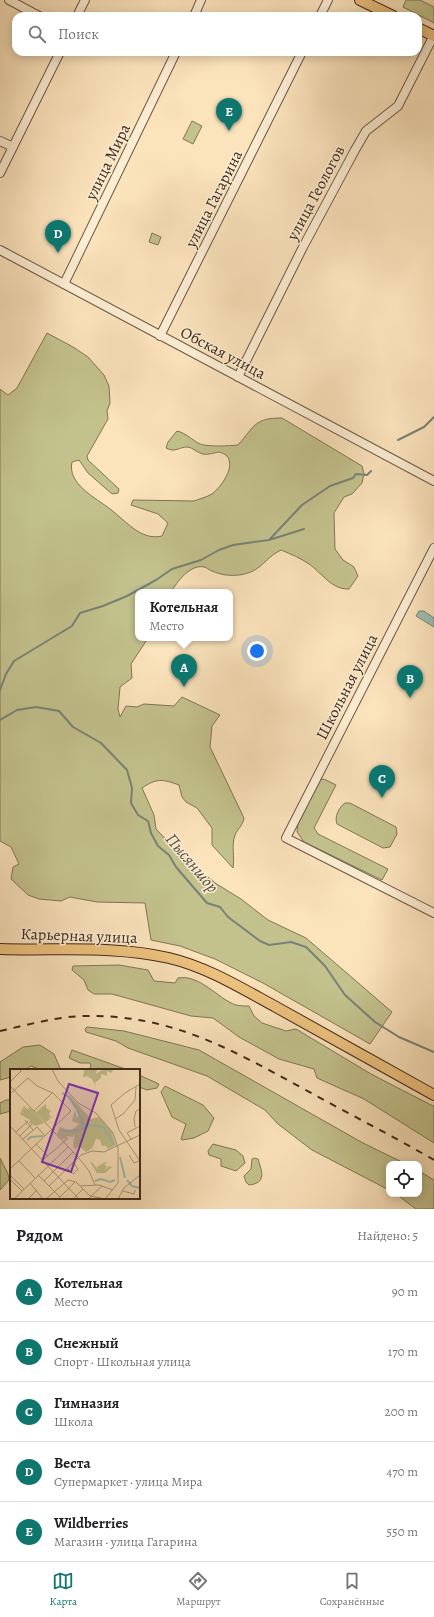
<!DOCTYPE html>
<html lang="ru">
<head>
<meta charset="utf-8">
<style>
	:root { --surface:#fff; --page:#f2f2f2; --text:#202124; --muted:#757577; --line:#e0e0e0; --accent:#0f766e }
	body { margin:0; font-family:Alegreya,serif; background:var(--page); color:var(--text) }
	.controls { position:absolute; right:12px; bottom:12px; display:grid; overflow:hidden; border-radius:8px; box-shadow:0 2px 10px #0003 }
	.controls button { width:36px; height:36px; display:grid; place-items:center; padding:0; border:0; border-bottom:1px solid var(--line); background:var(--surface); color:var(--text); font:20px sans-serif }
	.you { position:absolute; left:257px; top:651px; width:14px; height:14px; margin:-10px; border:3px solid #fff; border-radius:50%; background:#1a73e8; box-shadow:0 0 0 6px #1a73e833 }
	.badge { display:grid; place-items:center; width:26px; height:26px; border-radius:50%; background:var(--accent); color:#fff; font-size:13px; font-weight:700 }
	.pin { position:absolute; translate:-50% -33px; filter:drop-shadow(0 1px 2px #0008) }
	.pin::after { content:''; position:absolute; top:21px; width:14px; height:12px; background:inherit; clip-path:polygon(0 0,100% 0,50% 100%) }
	.popup { position:absolute; left:135px; top:589px; width:98px; height:52px; box-sizing:border-box; display:grid; place-content:center; border-radius:8px; background:var(--surface); filter:drop-shadow(0 1px 3px #0005); font-size:13px; white-space:nowrap; color:var(--muted) }
	.popup b { font-size:15px; color:var(--text) }
	.popup::after { content:''; position:absolute; left:50%; top:100%; margin-left:-8px; border:8px solid transparent; border-top-color:var(--surface) }
	.list { margin:0; padding:0; list-style:none }
	h2 { display:flex; justify-content:space-between; align-items:center; height:52px; margin:0; padding:0 16px; font-size:17px }
	h2 small { font-size:13px; font-weight:400; color:var(--muted) }
	.list li { display:grid; grid-template-columns:26px 1fr auto; gap:12px; align-items:center; box-sizing:border-box; height:60px; padding:0 16px; border-top:1px solid var(--line) }
	.list b { display:block; font-size:15px; white-space:nowrap }
	.list p { margin:0; font-size:13px; white-space:nowrap; color:var(--muted) }
	.list em { font-size:13px; font-style:normal; color:var(--muted) }
	.icon { flex:none; width:22px; height:22px; fill:none; stroke:currentColor; stroke-width:2; stroke-linecap:round; stroke-linejoin:round }
	.map { position:relative; flex:none; width:434px; height:1209px; overflow:hidden }
	.search { position:absolute; background:var(--surface); box-shadow:0 2px 10px #0003; left:12px; right:12px; top:12px; height:44px; display:flex; align-items:center; gap:10px; box-sizing:border-box; padding:0 14px; border-radius:12px; color:var(--muted); font-size:15px }
	.sheet { height:352px; background:var(--surface) }
	nav { display:flex; justify-content:space-around; align-items:center; box-sizing:border-box; height:56px; border-top:1px solid var(--line); background:var(--surface); font-size:11px; color:var(--muted) }
	nav a { display:grid; justify-items:center; gap:2px }
	nav .on { color:var(--accent) }
	.map>svg:first-child { display:block }
	.green { fill:#c3c28d; stroke:#807654 }
	.water { fill:#9fbeb5; stroke:#788277 }
	.lines { fill:none; stroke-linecap:round; stroke-linejoin:round }
	.stream { stroke:#788277; stroke-width:2 }
	.minor-casing { stroke:#6c5842; stroke-width:10 }
	.major-casing { stroke:#3d291a; stroke-width:12 }
	.minor { stroke:#fcedd3; stroke-width:8 }
	.major { stroke:#eec27e; stroke-width:10 }
	.rail { stroke:#3d291a; stroke-width:2; stroke-dasharray:7 7; stroke-linecap:butt }
	.labels { text-anchor:middle; dominant-baseline:central; stroke-width:3; stroke-linejoin:round; paint-order:stroke }
	.street-label { font-size:16px; fill:#3d291a; stroke:#fcedd3 }
	.water-label { font-size:17px; font-style:italic; fill:#564e41; stroke:#fcedd3 }
	.inset-river { fill:none; stroke:#9fbeb5; stroke-width:2 }
	.inset-road { fill:none; stroke:#af997b; stroke-width:1 }
	.view { fill:#7b2cbf; fill-opacity:0.15; stroke:#7b2cbf; stroke-width:2 }
	.inset-edge { fill:none; stroke:#3d291a; stroke-width:2 }
</style>
</head>
<body>
<div class="map">
<svg width="434" height="1209" viewBox="0 0 434 1209">
	<rect width="100%" height="100%" fill="#fbe3bc"/>
	<filter id="stains"><feTurbulence type="fractalNoise" baseFrequency=".005" numOctaves="4"/><feColorMatrix values="0 0 0 0 .2 0 0 0 0 .09 0 0 0 0 .02 0 0 0 .5 -.17"/></filter>
	<radialGradient id="worn" r=".72"><stop offset=".6" stop-color="#630" stop-opacity="0"/><stop offset="1" stop-color="#630" stop-opacity=".3"/></radialGradient>
	<!-- green -->
	<g class="green">
		<path d="M406,0H420L434,7V23L403,7Z"/>
		<path d="M192,121L202,126L193,144L183,139Z"/>
		<path d="M152,233L161,237L158,245L149,242Z"/>
		<path d="M47,333L73,347L88,357L104,375L109,386L110,403L107,411L108,419L87,456L88,460L119,489L118,493L112,494L88,473L79,460L72,462C67,484 96,498 110,509C126,521 141,541 162,536L168,523L158,514L131,505L133,500L194,501C199,499 207,497 212,494C221,487 236,467 227,456C225,454 222,453 219,452C213,453 205,456 200,453C195,451 193,448 188,447C178,447 176,453 166,448L168,442L177,431C186,433 192,440 200,444C208,447 229,446 238,445C255,426 254,418 282,418L362,466L364,474L362,483L352,494L344,497L334,513L335,549L343,560L354,567L358,576L349,589C332,590 322,573 309,564C300,558 291,554 281,550C263,559 262,572 239,575C230,576 221,575 212,571C209,570 206,567 204,567C190,564 177,582 171,592H138V638H148L131,664L132,678L120,687L118,709L120,717L126,706L137,707L144,704L174,706L182,697L220,715L212,726L210,747L244,818C242,827 238,828 235,835C231,846 235,857 233,868L212,845V828L197,808L186,802L182,797L179,785C162,779 157,778 142,788L154,815L156,829L178,852L215,883L241,899L268,920L306,938L392,1012L370,1044L263,983L215,959L180,946L151,940L145,903L97,902L70,897L61,901L39,899L28,895L11,879L13,867L19,864L11,847L0,841V389L8,395L17,388Z"/>
		<path d="M324,779L336,785L314,828L318,834L388,869L382,880L304,842L297,832L298,824L320,780Z"/>
		<path d="M345,803H350L396,827L397,834L390,847L383,848L337,824C334,817 339,807 345,803Z"/>
		<path d="M119,965L148,970L154,981L175,983L178,978C200,974 218,999 236,1005C240,1006 245,1006 249,1006L254,1016L262,1023L286,1031L296,1029L371,1074L431,1105L434,1106V1143L364,1099L317,1078L314,1069L279,1059L239,1037L213,1018L191,1016L112,994H94L88,990L84,980L72,970L73,966Z"/>
		<path d="M87,1027L124,1031L199,1050L363,1143L406,1164H389V1190L312,1150L278,1124L265,1110L207,1076L128,1048L116,1041L86,1032L85,1029Z"/>
		<path d="M40,1045L54,1054L60,1068L59,1070H41L31,1066L25,1070H11V1077L0,1080V1062L23,1047Z"/>
		<path d="M72,1050L128,1070H89L91,1066L90,1063H80L69,1058Z"/>
		<path d="M139,1075L159,1084L157,1088L147,1090L139,1087Z"/>
		<path d="M165,1086L203,1105L214,1118L208,1131L194,1138L182,1140L181,1139L186,1124L172,1117L161,1092Z"/>
		<path d="M6,1100H11V1111L0,1114V1103Z"/>
		<path d="M213,1144L236,1150L243,1156L245,1163L236,1171L221,1166V1159L209,1155L208,1151Z"/>
		<path d="M0,1158L8,1174L9,1180L0,1190Z"/>
		<path d="M254,1158L258,1159C262,1172 267,1183 249,1185L246,1182L244,1176L251,1169L252,1159Z"/>
		<path d="M419,1171L434,1180V1209H416L396,1194H419Z"/>
	</g>
	<!-- water -->
	<path class="water" d="M419,611H424L434,618V627L416,616Z"/>
	<g class="lines">
		<!-- stream -->
		<g class="stream">
			<path d="M398,440L424,427L434,417"/>
			<path d="M270,539L302,505L330,486L353,478L356,474L367,475L371,471"/>
			<path d="M0,690L6,674L14,661L72,626L80,613L103,606L127,596L156,580L172,569L201,560L219,550L233,545L269,540L304,529"/>
			<path d="M0,720L17,710L36,707L59,711L73,727L101,743L127,770L132,788L131,803L138,815L148,821L151,833L158,846L169,855L176,867L207,903L220,907L228,917L260,941L269,945L291,942L306,947L325,966L345,995L375,1022L399,1037L434,1052"/>
		</g>
		<defs>
			<g id="minor">
				<path d="M9,0L39,16"/>
				<path d="M77,16L85,0"/>
				<path d="M194,16L201,0"/>
				<path d="M320,16L328,0"/>
				<path d="M0,141L13,147"/>
				<path d="M0,173L60,52"/>
				<path d="M0,250L434,481"/>
				<path d="M64,284L176,52"/>
				<path d="M160,336L302,52"/>
				<path d="M238,377L303,247L355,150L366,131L398,106L434,35"/>
				<path d="M434,548L286,838L434,913"/>
			</g>
			<g id="major">
				<path d="M360,0L393,16"/>
				<path d="M418,28L434,36"/>
				<path d="M0,949C56,951 113,945 169,958C207,967 241,988 276,1007C329,1036 381,1066 434,1095"/>
			</g>
		</defs>
		<!-- minor casing -->
		<use href="#minor" class="minor-casing"/>
		<!-- major casing -->
		<use href="#major" class="major-casing"/>
		<!-- minor -->
		<use href="#minor" class="minor"/>
		<!-- major -->
		<use href="#major" class="major"/>
		<!-- rail -->
		<path class="rail" d="M0,1031C27,1025 55,1017 83,1016C171,1014 230,1049 304,1089C347,1113 391,1135 434,1160"/>
	</g>
	<g class="labels">
		<!-- street labels -->
		<g class="street-label">
			<text transform="translate(108 162) rotate(-64)">улица Мира</text>
			<text transform="translate(316 193) rotate(-62)">улица Геологов</text>
			<text transform="translate(214 199) rotate(-63)">улица Гагарина</text>
			<text transform="translate(223 353) rotate(28)">Обская улица</text>
			<text transform="translate(347 687) rotate(-63)">Школьная улица</text>
			<text transform="translate(79 936) rotate(2)">Карьерная улица</text>
		</g>
		<!-- water labels -->
		<g class="water-label">
			<text transform="translate(192 863) rotate(50)">Пысяншор</text>
		</g>
	</g>
	<!-- overview -->
	<g transform="translate(10 1069)">
		<rect width="130" height="130" fill="#fbe3bc"/>
		<path d="M74,0H87L86,5L93,0H104L101,4L97,2V7L91,5V9L85,14L86,18L82,10L76,7L73,9ZM60,27L81,50L89,48L101,61L106,76L98,80L96,77H92L90,71L86,70L82,79L76,83L69,77L65,80L63,78L64,68L66,71L63,65V68L56,67L59,71L52,70L47,65L50,58L61,62L69,55L62,52L65,41L67,49L69,46L58,28ZM36,35V39L41,42L39,45L42,49L38,48L40,50L36,53L26,43ZM16,36L14,37L17,40L20,39L34,54L26,57L19,54L20,51L10,45L14,37ZM80,93L83,94L88,101L87,98L95,93H97L94,96L97,97L94,102L99,97L102,98L95,104H87Z" fill="#c3c28d"/>
		<path class="inset-river" d="M52,24L58,27L67,40L73,55L94,58L104,76M53,62L69,61L80,57M17,71L21,68L33,67M110,88L115,109M117,111L122,117L130,119M85,112L91,110L100,113L105,111"/>
		<path class="inset-road" d="M42,0L48,12L68,34L86,44L103,64L108,79V114L95,130M0,13L11,2L9,0M0,17L68,88L79,102L85,116M0,25L18,9L27,17L43,24L61,42L0,100M24,42L42,24M105,50L113,45L125,31L126,18M15,51L23,61M0,57L69,130M125,58L124,50L126,42L130,40M6,63L18,52M10,67L22,55M13,70L27,58L35,67M122,71L117,64L130,57M26,75L38,87M119,86L124,94L129,92M33,91L56,71M9,92L25,109M130,92L109,61L101,36L115,24L130,15M57,99L63,105L68,100L63,93M0,106L14,120M28,106L50,128M0,110L12,122M34,112L63,83M20,114L33,130M39,117L71,86L82,82L94,83L130,66M70,117L89,116L103,121M113,122L124,125L125,121M4,130L58,78M18,130L27,121M36,130L58,111L66,113L80,127L91,129M48,130L65,113M63,130L73,120M78,130L92,117M108,130L114,119L130,106"/>
		<path class="view" d="M59,15L88,24L61,103L32,93Z"/>
		<rect width="130" height="130" class="inset-edge"/>
	</g>
	<rect width="100%" height="100%" filter="url(#stains)"/>
	<rect width="100%" height="100%" fill="url(#worn)"/>
</svg>
<div class="controls">
<button><svg class="icon" aria-label="locate" viewBox="0 0 24 24"><circle cx="12" cy="12" r="6"/><path d="M12 2v4M12 18v4M2 12h4M18 12h4"/></svg></button>
</div>
<div class="you"></div>
<div class="pin badge" style="left:184px;top:687px">A</div>
<div class="popup"><b>Котельная</b>Место</div>
<div class="pin badge" style="left:410px;top:698px">B</div>
<div class="pin badge" style="left:382px;top:798px">C</div>
<div class="pin badge" style="left:58px;top:253px">D</div>
<div class="pin badge" style="left:229px;top:131px">E</div>
<div class="search"><svg class="icon" aria-label="search" viewBox="0 0 24 24"><circle cx="10" cy="10" r="6"/><path d="M15 15l6 6"/></svg>Поиск</div>
</div>
<section class="sheet">
<h2>Рядом<small>Найдено: 5</small></h2>
<ul class="list">
<li><span class="badge">A</span><div><b>Котельная</b><p>Место</p></div><em>90 m</em></li>
<li><span class="badge">B</span><div><b>Снежный</b><p>Спорт · Школьная улица</p></div><em>170 m</em></li>
<li><span class="badge">C</span><div><b>Гимназия</b><p>Школа</p></div><em>200 m</em></li>
<li><span class="badge">D</span><div><b>Веста</b><p>Супермаркет · улица Мира</p></div><em>470 m</em></li>
<li><span class="badge">E</span><div><b>Wildberries</b><p>Магазин · улица Гагарина</p></div><em>550 m</em></li>
</ul>
</section>
<nav>
<a class="on"><svg class="icon" aria-label="map" viewBox="0 0 24 24"><path d="M3 6l6-2 6 2 6-2v14l-6 2-6-2-6 2zM9 4v14M15 6v14"/></svg>Карта</a>
<a><svg class="icon" aria-label="directions" viewBox="0 0 24 24"><path d="M12 3l9 9-9 9-9-9zM9 14v-3h6M13 9l2 2-2 2"/></svg>Маршрут</a>
<a><svg class="icon" aria-label="saved" viewBox="0 0 24 24"><path d="M7 4h10v16l-5-4-5 4z"/></svg>Сохранённые</a>
</nav>
</body>
</html>
